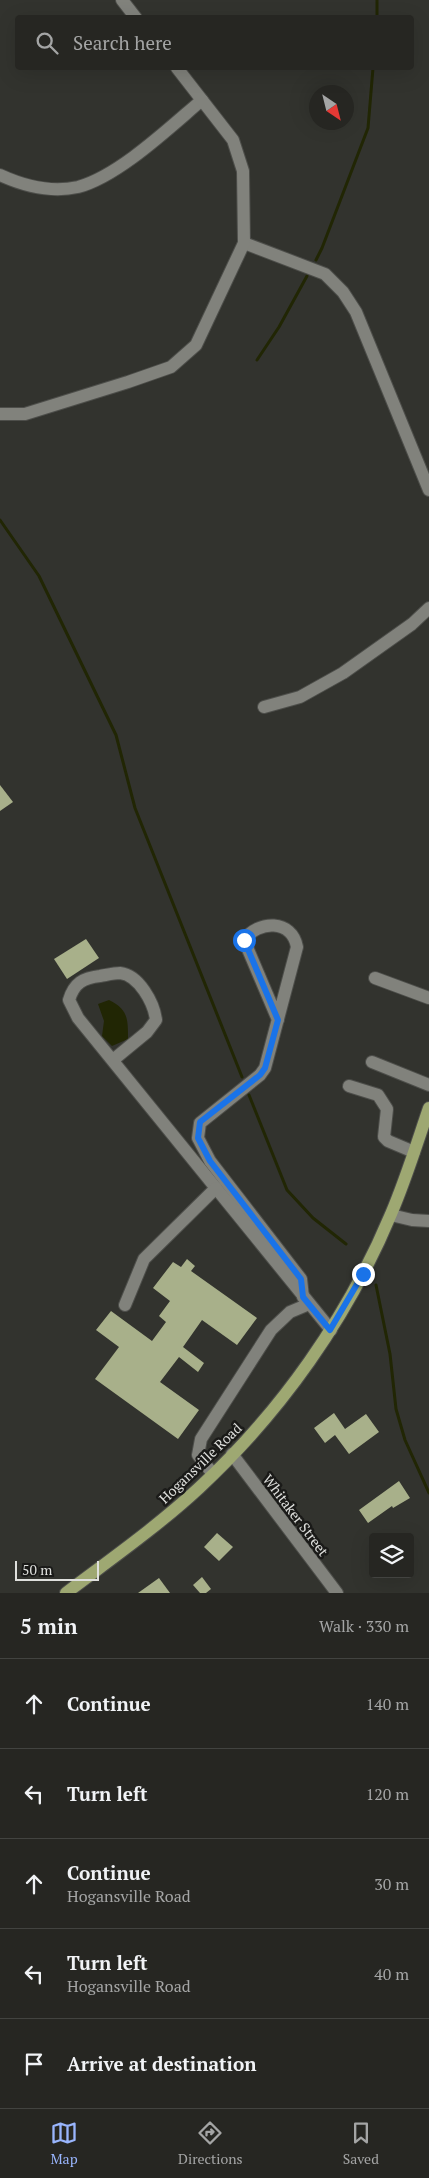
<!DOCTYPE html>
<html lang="en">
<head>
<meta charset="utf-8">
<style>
	:root { --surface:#262622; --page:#2e2e2a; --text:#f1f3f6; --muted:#a4a5a5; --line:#424340; --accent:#99b5fd }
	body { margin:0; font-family:"PT Serif",serif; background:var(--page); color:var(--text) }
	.controls { position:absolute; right:15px; bottom:15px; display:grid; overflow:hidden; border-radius:5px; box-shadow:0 5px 20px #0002 }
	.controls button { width:45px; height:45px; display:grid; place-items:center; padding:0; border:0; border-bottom:1px solid var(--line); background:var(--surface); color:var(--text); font:25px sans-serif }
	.compass { position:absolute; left:309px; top:85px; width:45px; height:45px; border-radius:50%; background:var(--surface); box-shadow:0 5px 20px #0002; rotate:145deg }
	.scale { position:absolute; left:15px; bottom:12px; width:84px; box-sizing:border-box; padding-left:5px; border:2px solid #dfe0dd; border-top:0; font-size:14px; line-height:18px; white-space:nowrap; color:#dfe0dd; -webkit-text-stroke:4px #1a1a18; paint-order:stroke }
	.stop { position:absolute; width:15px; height:15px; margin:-11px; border:4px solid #1a73e8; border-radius:50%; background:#fff }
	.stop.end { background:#1a73e8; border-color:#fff; box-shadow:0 1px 5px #0008 }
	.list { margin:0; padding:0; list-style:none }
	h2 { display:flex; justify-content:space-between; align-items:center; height:65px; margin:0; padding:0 20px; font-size:21px }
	h2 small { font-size:16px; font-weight:400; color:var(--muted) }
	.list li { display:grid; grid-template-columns:32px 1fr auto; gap:15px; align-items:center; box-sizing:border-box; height:90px; padding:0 20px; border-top:1px solid var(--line) }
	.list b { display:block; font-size:19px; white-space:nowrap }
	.list p { margin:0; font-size:16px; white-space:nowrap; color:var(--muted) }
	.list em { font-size:16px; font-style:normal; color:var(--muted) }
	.icon { flex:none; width:28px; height:28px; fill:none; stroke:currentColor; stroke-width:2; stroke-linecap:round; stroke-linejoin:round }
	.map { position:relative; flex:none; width:429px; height:1593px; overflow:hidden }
	.search { position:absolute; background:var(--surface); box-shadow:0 5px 20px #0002; left:15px; right:15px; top:15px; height:55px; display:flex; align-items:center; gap:12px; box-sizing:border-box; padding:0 18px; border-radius:5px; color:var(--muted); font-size:19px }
	.sheet { height:515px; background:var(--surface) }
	nav { display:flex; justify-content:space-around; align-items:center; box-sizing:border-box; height:70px; border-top:1px solid var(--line); background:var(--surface); font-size:14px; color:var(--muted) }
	nav a { display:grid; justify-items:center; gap:2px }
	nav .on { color:var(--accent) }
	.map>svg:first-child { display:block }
	.water { fill:#212604 }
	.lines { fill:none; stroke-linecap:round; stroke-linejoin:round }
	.stream { stroke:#212604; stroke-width:3 }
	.building { fill:#a8b08a }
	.minor-casing { stroke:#4d4e4a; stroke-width:14 }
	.major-casing { stroke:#4d4e4a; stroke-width:14 }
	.minor { stroke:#81827c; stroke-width:12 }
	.major { stroke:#9ea872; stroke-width:12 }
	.route { stroke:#1a73e8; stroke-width:6 }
	.labels { text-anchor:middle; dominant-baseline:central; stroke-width:5; stroke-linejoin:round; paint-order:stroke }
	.street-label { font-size:14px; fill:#dfe0dd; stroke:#1a1a18 }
</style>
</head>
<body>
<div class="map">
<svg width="429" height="1593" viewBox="0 0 429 1593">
	<rect width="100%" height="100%" fill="#32332e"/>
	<!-- water -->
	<path class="water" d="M109,1000C128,1009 128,1019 128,1039L112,1046L102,1036L104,1021L98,1004Z"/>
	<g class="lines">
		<!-- stream -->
		<g class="stream">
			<path d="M377,18V0"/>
			<path d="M316,260L322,248L368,128L373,68"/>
			<path d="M257,360L279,327L307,276"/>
			<path d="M0,520L39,576L116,735L135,808L242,1077"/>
			<path d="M249,1095L287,1190L313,1218L346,1244"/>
			<path d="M376,1285L390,1354L396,1409L405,1440L429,1493"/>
		</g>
	</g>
	<!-- building -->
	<g class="building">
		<path d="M0,785L13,802L0,811Z"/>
		<path d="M86,939L99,958L67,979L54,959Z"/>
		<path d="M187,1259L195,1266L191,1271L257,1318L237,1345L202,1320L183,1347L204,1363L198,1372L179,1357L160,1382L199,1410L178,1439L95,1379L119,1347L96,1330L111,1311L152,1341L166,1322L159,1316L170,1301L153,1288L173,1262L181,1267Z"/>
		<path d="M334,1413L345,1429L366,1414L379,1432L349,1454L335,1435L325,1443L314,1428Z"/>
		<path d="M399,1481L410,1498L393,1508L392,1506L368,1523L359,1510Z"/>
		<path d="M217,1533L233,1547L219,1561L204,1547Z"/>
		<path d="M202,1577L211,1589L206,1593H200L193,1585Z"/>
		<path d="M159,1578L170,1593H138Z"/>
	</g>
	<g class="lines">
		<defs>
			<g id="minor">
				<path d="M122,0L136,18"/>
				<path d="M0,175C24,186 52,193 78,187C119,176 170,127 202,100"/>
				<path d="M244,243L325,274L343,292L356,312L429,490"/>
				<path d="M0,414H25L128,382L171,367L196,345L244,243L243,171L233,140L177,68"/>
				<path d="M264,707L300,697L343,673L412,624L429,608"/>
				<path d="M375,978L429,998"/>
				<path d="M278,1020L244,940C258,920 292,919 297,947L265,1068L260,1075L200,1123L198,1138L210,1161L301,1279L303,1297"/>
				<path d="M113,1060L147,1032L156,1020C154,1003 139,975 120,973C114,973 106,975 100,976C83,978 74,983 69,1000L78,1018L331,1330"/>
				<path d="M372,1062L429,1085"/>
				<path d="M349,1086L378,1095L387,1109L384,1137L388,1141L414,1152"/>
				<path d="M391,1215L412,1220L429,1221"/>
				<path d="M125,1305L144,1259L216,1188"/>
				<path d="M232,1454L337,1593"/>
				<path d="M213,1474L198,1455L201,1439L271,1330L290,1312L309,1304"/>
			</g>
			<path id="major" d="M66,1593C111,1559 158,1526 199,1488C281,1412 348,1317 391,1214C406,1179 417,1143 429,1108"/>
		</defs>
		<!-- minor casing -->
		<use href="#minor" class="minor-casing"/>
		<!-- major casing -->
		<use href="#major" class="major-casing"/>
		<!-- minor -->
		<use href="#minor" class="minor"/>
		<!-- major -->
		<use href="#major" class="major"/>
	</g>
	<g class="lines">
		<!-- route -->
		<path class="route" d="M244,940L278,1020L265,1068L260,1075L200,1122L198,1138L210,1161L301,1279L303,1297L330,1330L363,1274"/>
	</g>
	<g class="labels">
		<!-- street labels -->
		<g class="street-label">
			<text transform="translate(200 1463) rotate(-44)">Hogansville Road</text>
			<text transform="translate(296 1515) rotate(53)">Whitaker Street</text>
		</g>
	</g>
</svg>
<div class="controls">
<button><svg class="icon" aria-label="layers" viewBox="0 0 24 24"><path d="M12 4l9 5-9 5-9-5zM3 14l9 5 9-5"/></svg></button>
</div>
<svg class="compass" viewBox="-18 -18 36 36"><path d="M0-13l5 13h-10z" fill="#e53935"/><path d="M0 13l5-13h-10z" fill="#a4a5a5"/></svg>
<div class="scale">50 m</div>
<div class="stop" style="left:244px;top:940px"></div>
<div class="stop end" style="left:363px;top:1274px"></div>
<div class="search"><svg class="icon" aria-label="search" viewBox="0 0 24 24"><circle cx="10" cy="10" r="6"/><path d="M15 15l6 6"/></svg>Search here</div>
</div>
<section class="sheet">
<h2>5 min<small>Walk · 330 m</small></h2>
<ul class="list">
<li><svg class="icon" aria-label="ahead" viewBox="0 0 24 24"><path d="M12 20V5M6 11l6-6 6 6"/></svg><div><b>Continue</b></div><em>140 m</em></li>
<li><svg class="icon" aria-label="left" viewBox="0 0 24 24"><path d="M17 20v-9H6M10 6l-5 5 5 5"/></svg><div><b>Turn left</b></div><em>120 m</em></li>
<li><svg class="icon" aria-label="ahead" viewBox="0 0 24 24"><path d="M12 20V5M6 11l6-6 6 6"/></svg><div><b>Continue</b><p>Hogansville Road</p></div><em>30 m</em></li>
<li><svg class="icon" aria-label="left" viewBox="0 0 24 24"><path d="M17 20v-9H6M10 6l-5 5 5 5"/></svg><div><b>Turn left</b><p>Hogansville Road</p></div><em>40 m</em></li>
<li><svg class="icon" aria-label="arrive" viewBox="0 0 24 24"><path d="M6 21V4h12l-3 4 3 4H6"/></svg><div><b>Arrive at destination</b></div></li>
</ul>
</section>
<nav>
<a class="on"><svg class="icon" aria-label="map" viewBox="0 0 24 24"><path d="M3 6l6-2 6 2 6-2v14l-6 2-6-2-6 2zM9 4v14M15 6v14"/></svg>Map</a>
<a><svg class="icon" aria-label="directions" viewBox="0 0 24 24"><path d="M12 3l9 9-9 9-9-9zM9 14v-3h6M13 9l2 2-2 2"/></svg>Directions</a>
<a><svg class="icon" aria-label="saved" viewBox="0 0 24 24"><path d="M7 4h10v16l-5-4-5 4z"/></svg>Saved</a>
</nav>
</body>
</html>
